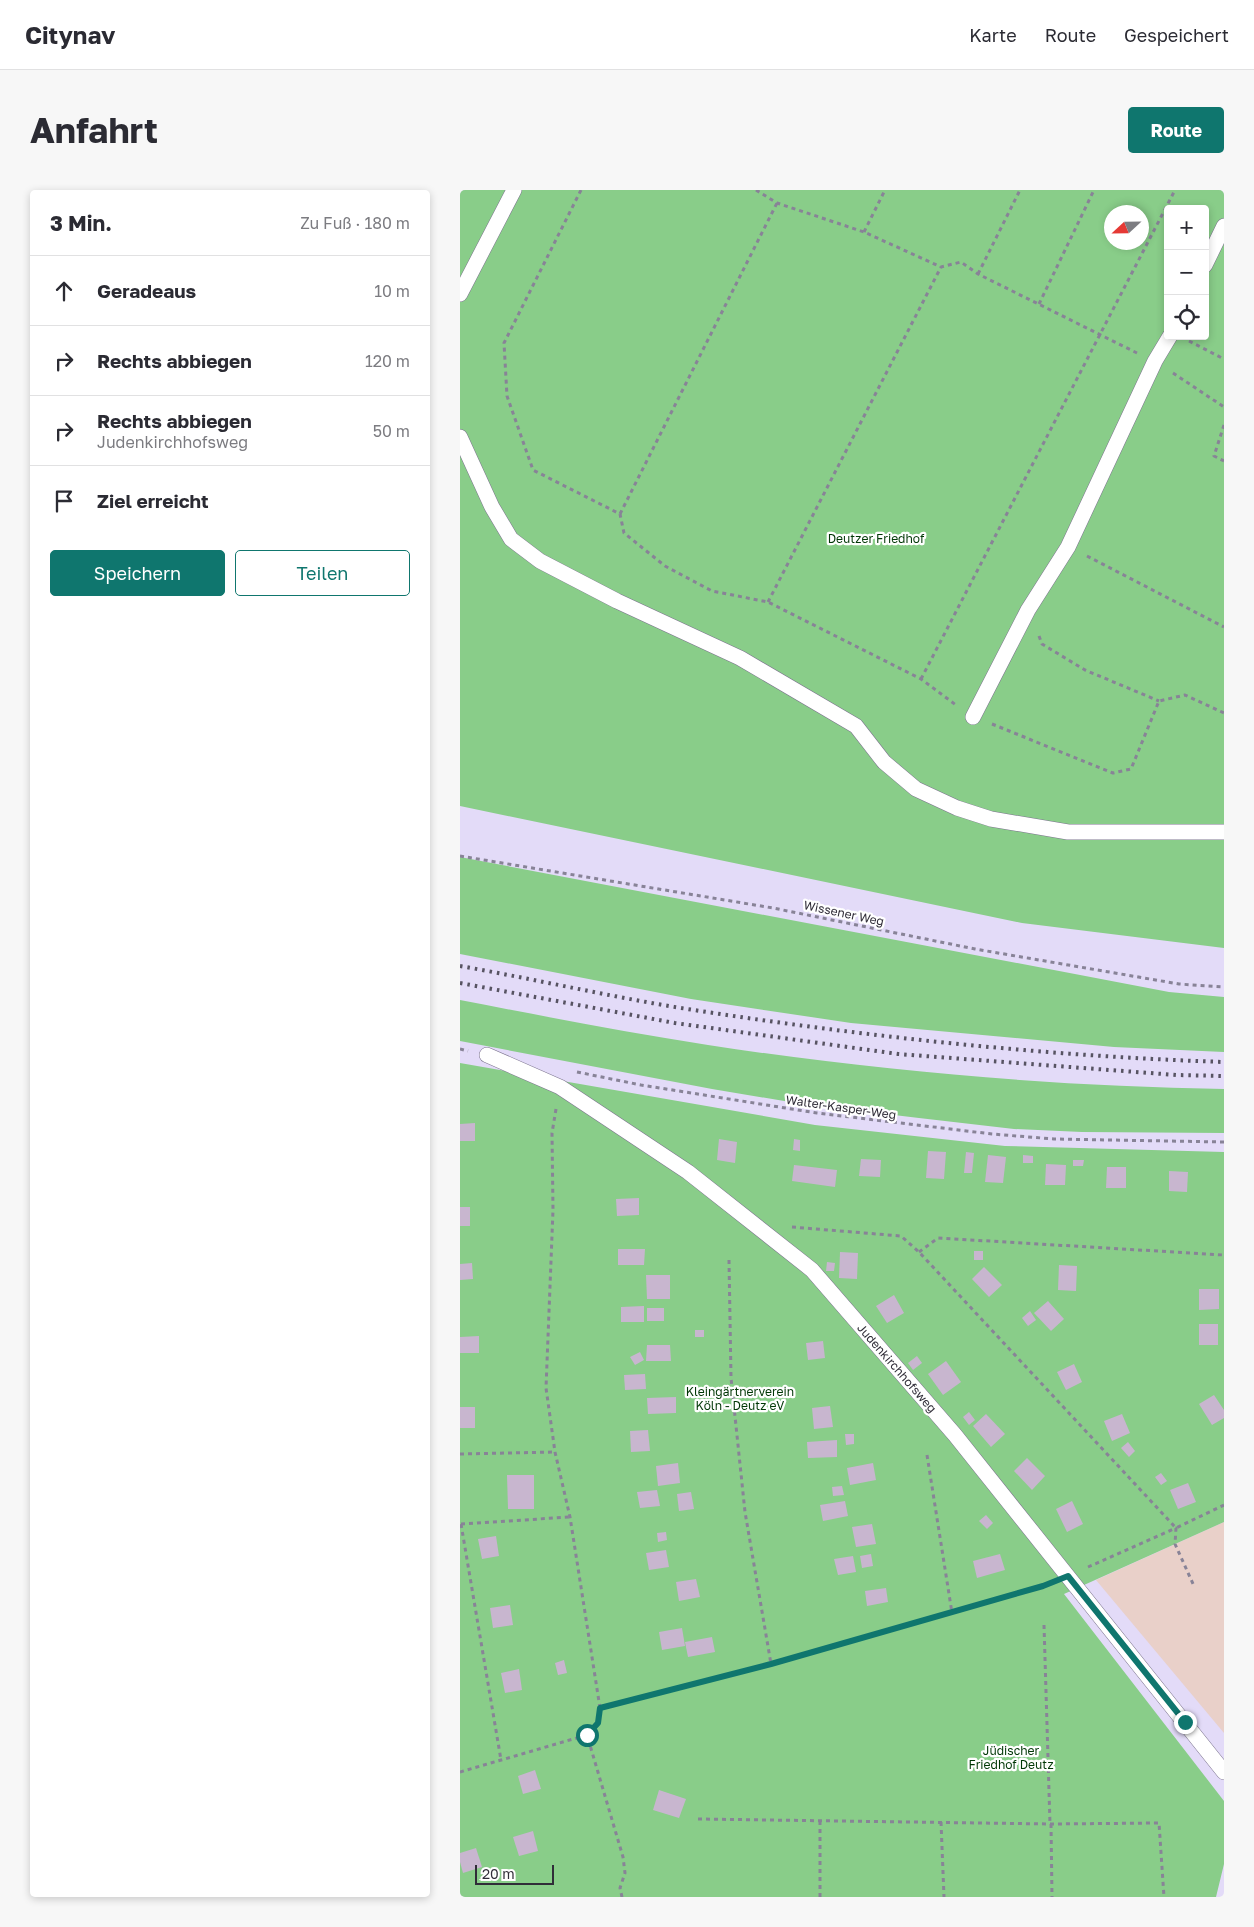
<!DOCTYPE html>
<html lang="de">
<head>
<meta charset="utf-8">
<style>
	:root { --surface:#fff; --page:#f7f7f7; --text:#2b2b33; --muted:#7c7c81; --line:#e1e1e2; --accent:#0f766e }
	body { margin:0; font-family:"Golos Text",sans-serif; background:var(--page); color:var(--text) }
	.controls { position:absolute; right:15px; top:15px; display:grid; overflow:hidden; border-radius:5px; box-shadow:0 2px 8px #0003 }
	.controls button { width:45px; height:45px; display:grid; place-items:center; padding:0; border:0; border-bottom:1px solid var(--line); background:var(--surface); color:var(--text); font:25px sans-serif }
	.compass { position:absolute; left:644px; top:15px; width:45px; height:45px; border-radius:50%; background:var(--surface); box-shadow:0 2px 8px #0003; rotate:248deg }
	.scale { position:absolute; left:15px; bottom:12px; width:79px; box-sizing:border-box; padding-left:5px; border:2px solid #302d38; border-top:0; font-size:14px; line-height:18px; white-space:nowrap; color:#302d38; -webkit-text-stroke:4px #fff; paint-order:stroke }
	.stop { position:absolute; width:15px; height:15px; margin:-11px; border:4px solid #0f766e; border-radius:50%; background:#fff }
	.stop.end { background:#0f766e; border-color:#fff; box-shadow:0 1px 5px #0008 }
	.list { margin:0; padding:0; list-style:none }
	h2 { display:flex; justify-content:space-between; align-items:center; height:65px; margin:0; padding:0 20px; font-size:21px }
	h2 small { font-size:16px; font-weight:400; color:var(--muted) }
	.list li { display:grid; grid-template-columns:32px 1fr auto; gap:15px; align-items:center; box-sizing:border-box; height:70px; padding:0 20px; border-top:1px solid var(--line) }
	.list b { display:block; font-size:19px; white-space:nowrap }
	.list p { margin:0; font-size:16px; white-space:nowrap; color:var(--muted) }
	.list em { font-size:16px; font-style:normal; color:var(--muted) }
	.actions { display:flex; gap:10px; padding:15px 20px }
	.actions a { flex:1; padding:11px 0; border:1px solid var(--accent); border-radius:5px; text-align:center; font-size:18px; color:var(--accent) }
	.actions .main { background:var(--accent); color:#fff }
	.icon { flex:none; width:28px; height:28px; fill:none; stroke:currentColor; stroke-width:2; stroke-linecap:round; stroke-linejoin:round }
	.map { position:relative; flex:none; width:764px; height:1707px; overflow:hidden; border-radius:5px }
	header { display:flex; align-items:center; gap:30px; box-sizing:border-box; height:70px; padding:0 25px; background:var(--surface); border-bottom:1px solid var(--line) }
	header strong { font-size:24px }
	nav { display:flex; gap:28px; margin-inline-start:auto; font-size:18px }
	.intro { display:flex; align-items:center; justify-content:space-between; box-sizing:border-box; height:120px; padding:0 30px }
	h1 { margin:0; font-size:35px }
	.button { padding:12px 22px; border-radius:5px; background:var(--accent); color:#fff; font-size:18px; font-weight:700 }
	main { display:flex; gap:30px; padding:0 30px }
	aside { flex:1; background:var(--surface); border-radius:5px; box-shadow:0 2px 8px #0003 }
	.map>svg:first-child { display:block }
	.education { fill:#e9d0c9 }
	.green { fill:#89cd89; fill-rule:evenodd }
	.building { fill:#c8b6cf }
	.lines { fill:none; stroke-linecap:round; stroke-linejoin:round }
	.service-casing { stroke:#7c748e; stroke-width:16 }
	.path { stroke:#888397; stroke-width:3; stroke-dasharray:4 4; stroke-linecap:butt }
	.service { stroke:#fff; stroke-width:15 }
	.rail { stroke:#575362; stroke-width:4; stroke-dasharray:2.5 5; stroke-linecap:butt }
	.route { stroke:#0f766e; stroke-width:6 }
	.labels { text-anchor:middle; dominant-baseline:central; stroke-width:4.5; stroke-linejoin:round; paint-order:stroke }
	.park-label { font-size:12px; fill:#003705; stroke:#fff }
	.street-label { font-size:12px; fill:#302d38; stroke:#fff }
</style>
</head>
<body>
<header>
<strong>Citynav</strong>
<nav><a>Karte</a><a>Route</a><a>Gespeichert</a></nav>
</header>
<div class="intro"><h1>Anfahrt</h1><a class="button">Route</a></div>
<main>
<aside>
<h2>3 Min.<small>Zu Fuß · 180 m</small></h2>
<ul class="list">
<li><svg class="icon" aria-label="ahead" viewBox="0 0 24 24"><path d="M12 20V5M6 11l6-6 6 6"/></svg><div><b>Geradeaus</b></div><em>10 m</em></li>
<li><svg class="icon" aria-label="right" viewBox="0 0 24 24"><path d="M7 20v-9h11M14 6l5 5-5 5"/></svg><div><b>Rechts abbiegen</b></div><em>120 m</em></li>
<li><svg class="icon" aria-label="right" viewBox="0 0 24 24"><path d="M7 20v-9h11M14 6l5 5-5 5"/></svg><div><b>Rechts abbiegen</b><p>Judenkirchhofsweg</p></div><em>50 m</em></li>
<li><svg class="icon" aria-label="arrive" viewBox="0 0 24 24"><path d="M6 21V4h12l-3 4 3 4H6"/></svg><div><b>Ziel erreicht</b></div></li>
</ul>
<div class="actions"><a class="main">Speichern</a><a>Teilen</a></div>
</aside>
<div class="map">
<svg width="764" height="1707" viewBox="0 0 764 1707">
	<rect width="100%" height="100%" fill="#e3dbf8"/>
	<!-- education -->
	<path class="education" d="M764,1332V1543L636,1390Z"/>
	<!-- green -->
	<g class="green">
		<path d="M0,0H764V758L562,733L0,616ZM708,19H745V146H708ZM652,22H682V52H652Z"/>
		<path d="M0,667L709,802L764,807V862L654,857L391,833L231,809L0,764Z"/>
		<path d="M0,810C82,826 165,842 248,855C418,881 592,896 764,899V943L622,942L554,939L459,928L342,914L252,899L0,851Z"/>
		<path d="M0,873L355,935L545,956L764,962V1332L604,1404L764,1611V1674L756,1707H0Z"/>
	</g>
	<!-- building -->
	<g class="building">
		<path d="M15,933V951H0V934Z"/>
		<path d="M259,949L277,952L275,973L257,970Z"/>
		<path d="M334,949L340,950V961L333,960Z"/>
		<path d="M468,961L486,962L484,989L466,988Z"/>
		<path d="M506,962L514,963L512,983H504Z"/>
		<path d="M528,965L546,967L543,993L525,992Z"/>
		<path d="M563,965L573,966V973H563Z"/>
		<path d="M401,969L421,970L420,987L399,986Z"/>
		<path d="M613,970H624L623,976H613Z"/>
		<path d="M586,974L606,975L605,995H585Z"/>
		<path d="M334,975L377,980L375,997L332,991Z"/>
		<path d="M647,977H666V998H646Z"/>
		<path d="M709,981L728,982L727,1002L709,1001Z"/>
		<path d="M179,1008V1025L157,1026L156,1009Z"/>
		<rect x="0" y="1017" width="10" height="19"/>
		<path d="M158,1059H185L184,1075H158Z"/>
		<rect x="514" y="1061" width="9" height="9"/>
		<path d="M380,1062L398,1063L397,1089L379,1088Z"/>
		<path d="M367,1072L375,1073L374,1081H366Z"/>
		<path d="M12,1073L13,1089L0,1090V1074Z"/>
		<path d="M599,1075L617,1076L616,1101L598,1100Z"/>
		<path d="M524,1077L542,1095L529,1107L512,1089Z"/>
		<path d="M186,1085H210V1109H187Z"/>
		<path d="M739,1099H759V1119L739,1120Z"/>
		<path d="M434,1105L444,1123L427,1133L416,1116Z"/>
		<path d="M588,1111L604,1129L591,1141L574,1123Z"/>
		<path d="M184,1116V1132H161V1117Z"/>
		<rect x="187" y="1118" width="17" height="13"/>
		<path d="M570,1121L576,1130L568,1136L562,1128Z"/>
		<rect x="739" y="1134" width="19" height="21"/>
		<rect x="235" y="1140" width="9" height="7"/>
		<path d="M19,1146V1163H0V1147Z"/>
		<path d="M363,1151L365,1168L348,1170L346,1153Z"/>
		<path d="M187,1155H210L211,1171H186Z"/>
		<path d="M180,1162L184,1170L175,1175L170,1167Z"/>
		<path d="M457,1166L462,1173L453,1180L448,1173Z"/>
		<path d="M486,1171L501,1192L483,1205L468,1184Z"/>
		<path d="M614,1174L622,1192L606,1200L597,1182Z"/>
		<path d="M185,1184L186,1199L165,1200L164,1185Z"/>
		<path d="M754,1205L764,1220V1228L752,1235L739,1214Z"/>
		<path d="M216,1207V1223L188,1224L187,1208Z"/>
		<path d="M370,1216L373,1237L354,1239L352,1218Z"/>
		<rect x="0" y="1217" width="15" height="21"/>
		<path d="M509,1222L515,1230L509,1235L503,1227Z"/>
		<path d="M526,1224L545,1244L531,1257L513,1236Z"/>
		<path d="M662,1224L670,1243L652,1251L644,1231Z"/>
		<path d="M188,1240L190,1261L171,1262L170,1241Z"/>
		<path d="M385,1244H394V1254L386,1255Z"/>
		<path d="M377,1250V1267L348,1268L347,1252Z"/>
		<path d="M668,1252L675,1261L669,1267L661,1258Z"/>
		<path d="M567,1268L585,1286L572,1300L554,1281Z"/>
		<path d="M218,1273L220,1293L198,1296L196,1276Z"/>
		<path d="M413,1273L416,1290L390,1295L387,1278Z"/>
		<path d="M701,1283L707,1291L701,1295L695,1287Z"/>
		<path d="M47,1285H74V1319H48Z"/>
		<path d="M728,1293L736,1312L718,1319L710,1300Z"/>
		<path d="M382,1296L384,1305L373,1306L372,1297Z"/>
		<path d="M197,1300L200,1316L180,1318L177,1302Z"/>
		<path d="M231,1302L234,1319L219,1321L217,1304Z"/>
		<path d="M385,1311L388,1326L363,1331L360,1315Z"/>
		<path d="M612,1311L623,1334L607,1342L596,1319Z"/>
		<path d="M526,1325L533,1333L527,1339L519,1331Z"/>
		<path d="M412,1334L416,1354L396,1357L392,1337Z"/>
		<path d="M206,1342L207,1350L198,1352L197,1343Z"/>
		<path d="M36,1346L39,1366L22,1369L18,1349Z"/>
		<path d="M206,1360L209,1377L189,1380L186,1363Z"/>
		<path d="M411,1364L413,1376L402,1378L400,1366Z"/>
		<path d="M540,1364L545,1380L517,1388L513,1371Z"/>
		<path d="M393,1366L396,1382L378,1385L374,1369Z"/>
		<path d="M236,1389L240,1407L219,1411L216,1392Z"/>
		<path d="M426,1398L428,1412L407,1416L405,1401Z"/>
		<path d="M50,1415L53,1435L33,1438L30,1418Z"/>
		<path d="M222,1438L225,1456L202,1460L199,1442Z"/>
		<path d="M252,1447L255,1462L228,1467L225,1452Z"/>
		<path d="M104,1470L107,1483L98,1485L95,1473Z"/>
		<path d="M59,1479L62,1500L45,1503L41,1483Z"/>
		<path d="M75,1580L81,1599L63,1604L58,1586Z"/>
		<path d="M199,1600L226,1609L219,1628L193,1620Z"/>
		<path d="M73,1641L78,1661L59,1666L53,1647Z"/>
		<path d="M16,1658L22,1677L3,1683L0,1672V1663Z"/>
	</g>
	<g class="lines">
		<defs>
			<g id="service">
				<path d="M745,75L764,36"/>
				<path d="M0,104L54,0"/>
				<path d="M0,247L32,317L51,349L80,371L157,411L280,468L396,536L424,572L456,599L497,618L531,629L608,642H764"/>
				<path d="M513,527L568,420L608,357L695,171L710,146"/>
				<path d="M27,865L100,897L228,982L352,1080L495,1245L764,1582"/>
			</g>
		</defs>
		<!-- service casing -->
		<use href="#service" class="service-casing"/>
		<!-- path -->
		<g class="path">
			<path d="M121,0L44,153L47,206L73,280L160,324L164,343L205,376L252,401L308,412L461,489L496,515"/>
			<path d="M296,0L317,13L404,42L481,77L501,72L518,84L677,163"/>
			<path d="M404,42L425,0"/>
			<path d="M518,84L560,0"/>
			<path d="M579,114L634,0"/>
			<path d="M729,151L764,169"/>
			<path d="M713,183L764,217"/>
			<path d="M764,235L754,266L764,271"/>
			<path d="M160,324L317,13"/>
			<path d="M627,366L764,437"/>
			<path d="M308,412L481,77"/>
			<path d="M579,446L582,454L625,480L699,511"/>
			<path d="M461,489L715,0"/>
			<path d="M532,534L653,583L671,579L699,511L725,505L764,523"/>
			<path d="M0,666L313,718L515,759L719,794L764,797"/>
			<path d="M0,859L8,861"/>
			<path d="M117,882L181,895L357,923L532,944L594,949L764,952"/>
			<path d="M96,919L92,943L93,1020L86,1198L95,1262L110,1327L140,1518L138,1533L127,1545L163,1667L165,1683L160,1698L162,1707"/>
			<path d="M332,1037L441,1046L459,1062L716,1338L764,1315"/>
			<path d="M459,1062L478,1048L764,1065"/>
			<path d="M269,1070L271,1188L285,1322L311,1474"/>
			<path d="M0,1264L95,1262"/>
			<path d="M467,1265L492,1423"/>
			<path d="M1,1334L41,1570"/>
			<path d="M1,1334L110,1327"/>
			<path d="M628,1377L716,1338L715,1354L734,1396"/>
			<path d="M584,1435L590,1634"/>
			<path d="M140,1518L311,1474L587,1394"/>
			<path d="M0,1582L127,1545"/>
			<path d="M238,1629L591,1634L699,1633L704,1707"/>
			<path d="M360,1631V1707"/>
			<path d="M481,1632L484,1707"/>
			<path d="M591,1634L592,1707"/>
		</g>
		<!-- service -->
		<use href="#service" class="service"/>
		<!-- rail -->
		<g class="rail">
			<path d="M0,776C74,789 147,806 221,818C400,846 582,866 764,872"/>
			<path d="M0,793L215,833L438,864L716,885L764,886"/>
		</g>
	</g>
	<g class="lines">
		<!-- route -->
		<path class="route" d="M127,1545L138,1533L140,1518L311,1474L583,1396L608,1386L725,1532"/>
	</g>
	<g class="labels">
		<!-- park labels -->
		<g class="park-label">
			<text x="416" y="348">Deutzer Friedhof</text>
			<text x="280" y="1201">Kleingärtnerverein<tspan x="280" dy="14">Köln - Deutz eV</tspan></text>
			<text x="551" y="1560">Jüdischer<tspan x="551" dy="14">Friedhof Deutz</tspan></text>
		</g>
		<!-- street labels -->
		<g class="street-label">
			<text transform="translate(384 723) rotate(12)">Wissener Weg</text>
			<text transform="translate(381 917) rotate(8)">Walter-Kasper-Weg</text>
			<text transform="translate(437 1178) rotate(49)">Judenkirchhofsweg</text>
		</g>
	</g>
</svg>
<div class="controls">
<button>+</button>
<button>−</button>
<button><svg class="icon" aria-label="locate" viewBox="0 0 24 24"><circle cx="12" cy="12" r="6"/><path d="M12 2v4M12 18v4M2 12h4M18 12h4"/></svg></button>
</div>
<svg class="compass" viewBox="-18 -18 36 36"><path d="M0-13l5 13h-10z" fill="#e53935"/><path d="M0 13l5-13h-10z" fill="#7c7c81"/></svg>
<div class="scale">20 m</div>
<div class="stop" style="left:127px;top:1545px"></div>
<div class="stop end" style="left:725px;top:1532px"></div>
</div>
</main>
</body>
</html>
